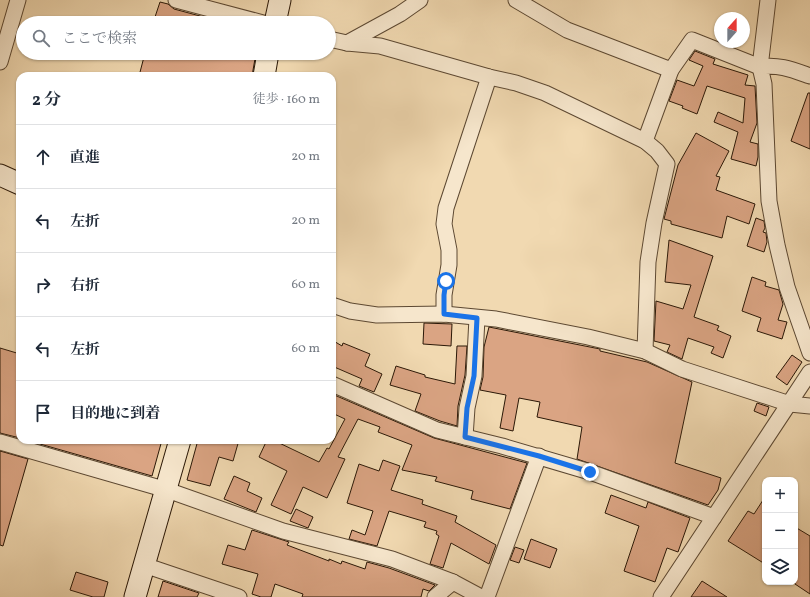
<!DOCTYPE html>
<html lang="ja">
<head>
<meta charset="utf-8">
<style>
	:root { --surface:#fff; --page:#f6f6f7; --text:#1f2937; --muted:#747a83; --line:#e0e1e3 }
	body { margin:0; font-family:Vollkorn,"Noto Serif JP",serif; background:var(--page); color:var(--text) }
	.controls { position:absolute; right:12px; bottom:12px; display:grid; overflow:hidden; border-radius:8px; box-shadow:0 1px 3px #0004 }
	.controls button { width:36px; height:36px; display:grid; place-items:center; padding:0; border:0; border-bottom:1px solid var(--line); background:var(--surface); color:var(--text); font:20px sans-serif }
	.compass { position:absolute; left:714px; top:12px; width:36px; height:36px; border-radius:50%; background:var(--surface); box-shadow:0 1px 3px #0004; rotate:21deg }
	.stop { position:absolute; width:12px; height:12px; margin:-9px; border:3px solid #1a73e8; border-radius:50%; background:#fff }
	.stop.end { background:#1a73e8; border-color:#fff; box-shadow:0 1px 4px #0008 }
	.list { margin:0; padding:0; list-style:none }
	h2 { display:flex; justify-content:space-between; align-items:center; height:52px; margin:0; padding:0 16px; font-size:17px }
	h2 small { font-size:13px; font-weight:400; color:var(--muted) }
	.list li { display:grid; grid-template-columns:26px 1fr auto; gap:12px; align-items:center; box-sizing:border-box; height:64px; padding:0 16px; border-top:1px solid var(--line) }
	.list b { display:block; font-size:15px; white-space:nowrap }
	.list em { font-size:13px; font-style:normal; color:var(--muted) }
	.icon { flex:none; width:22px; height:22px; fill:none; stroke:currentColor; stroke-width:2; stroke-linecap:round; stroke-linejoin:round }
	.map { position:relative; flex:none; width:810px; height:597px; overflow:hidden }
	.search { position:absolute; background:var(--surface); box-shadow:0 1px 3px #0004; left:16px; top:16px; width:320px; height:44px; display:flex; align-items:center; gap:10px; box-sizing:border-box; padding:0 14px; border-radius:22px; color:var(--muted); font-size:15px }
	.panel { position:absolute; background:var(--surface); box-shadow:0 1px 3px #0004; left:16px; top:72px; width:320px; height:372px; border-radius:12px }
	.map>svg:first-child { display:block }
	.building { fill:#daa483; stroke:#2b1807 }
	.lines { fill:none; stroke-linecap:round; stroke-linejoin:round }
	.street-casing { stroke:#5c4832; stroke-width:17 }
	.secondary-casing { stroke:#2b1807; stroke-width:23 }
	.street { stroke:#f6e6cc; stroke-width:15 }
	.secondary { stroke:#f6e6cc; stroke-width:21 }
	.route { stroke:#1a73e8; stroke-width:5 }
</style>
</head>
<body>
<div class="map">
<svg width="810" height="597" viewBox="0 0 810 597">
	<rect width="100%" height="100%" fill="#f1d9b1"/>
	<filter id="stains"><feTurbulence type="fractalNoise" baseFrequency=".005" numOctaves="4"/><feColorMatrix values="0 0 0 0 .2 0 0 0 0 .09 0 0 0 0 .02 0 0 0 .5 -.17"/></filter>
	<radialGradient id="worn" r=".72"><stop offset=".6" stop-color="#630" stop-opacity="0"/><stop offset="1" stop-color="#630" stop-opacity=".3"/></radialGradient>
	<!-- building -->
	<g class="building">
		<path d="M160,2L168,4L174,9L226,23H153Z"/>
		<path d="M695,51L715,59L713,64L748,75L745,85L755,86L757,123L750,142L758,144V157L756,166L731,159L738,132L714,122L718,112L743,123L745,98L707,86L697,114L682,108L683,106L669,101L677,80L694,86L703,66L689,60Z"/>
		<path d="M145,53H256L252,76H139Z"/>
		<path d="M808,93H810V149L791,141Z"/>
		<path d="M696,133L729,151L716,176L720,177L716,190L755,204L749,224L727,216L722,238L671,224V221L664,219L678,165Z"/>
		<path d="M756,218L764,221L765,228L763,232L766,233L767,242L764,252L747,246Z"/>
		<path d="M669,240L713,256L694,317L719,326L717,330L731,336L723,358L711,353L714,347L688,338L682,359L667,352L670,345L654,341L656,301L683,309L691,285L665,282Z"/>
		<path d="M752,277L766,282L765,286L779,290L783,304L778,320L787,322L782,339L757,331L761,318L742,311Z"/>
		<path d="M424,323L452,324L451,346L423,344Z"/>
		<path d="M489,327L600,349V351L647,362L692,382L675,463L721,478L718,490L708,505L577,459L582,427L537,417L540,402L519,398L513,431L500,428L506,395L480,390L483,377L484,347Z"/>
		<path d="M332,340L342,346L343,343L370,354L365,366L382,374L374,392L359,386L362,379L332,366Z"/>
		<path d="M457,346H467L465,375L458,406L457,426L440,421L415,411L421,394L390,385L396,366L425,375V377L455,384Z"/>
		<path d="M0,348L20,354V438L0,433Z"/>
		<path d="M792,355L802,362L787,385L776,377Z"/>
		<path d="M332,394L434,438L527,463L510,509L471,499L473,491L435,481L437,477L402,470L412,445L378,432L380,427L358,419L338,457L345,459L327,498L303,487L291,514L271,505L287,471L259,457L267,440H273L319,462L327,448L329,449L345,419L332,413Z"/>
		<path d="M757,403L769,407L766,416L754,411Z"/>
		<path d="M26,440H162L152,476Z"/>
		<path d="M198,440H239L233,461L219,457L210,486L187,480Z"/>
		<path d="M0,451L28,459L3,546L0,545Z"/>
		<path d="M383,460L400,466L391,490L423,500L422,504L457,516L455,522L496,545L489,564L451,543L443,568L430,564L439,536L436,534L437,531L424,527L426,522L389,511L377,546L349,539L352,530L365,535L373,511L347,503L359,464L379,471Z"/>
		<path d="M234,476L250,483L247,491L262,498L256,512L224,499Z"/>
		<path d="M611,495L646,508L648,502L690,518L678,552L667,548L655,582L624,571L639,526L605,513Z"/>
		<path d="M765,497V564L728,541L748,511L754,514Z"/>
		<path d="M296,509L313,517L308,528L290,521Z"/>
		<path d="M795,527L810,536V594L795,584Z"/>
		<path d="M252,530L289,542L287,545L329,561V559L341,564L342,561L365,569L367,562L389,568L435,585L429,591L423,589L421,597H302L303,594L275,584L271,597H261L252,594L258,574L222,564L228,545L245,550Z"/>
		<path d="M531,539L557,549L550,568L524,559Z"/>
		<path d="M515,547L524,550L519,563L510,560Z"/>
		<path d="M76,572L108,582L104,597H93L70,590Z"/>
		<path d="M163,581L199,593L197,597H158Z"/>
		<path d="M702,581L727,597H691Z"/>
	</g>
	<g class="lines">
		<defs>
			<g id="street">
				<path d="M176,0L263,23"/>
				<path d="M516,0L567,30L671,70"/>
				<path d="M329,39L347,43L400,14L420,0"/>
				<path d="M347,43L380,46L489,77L516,83L545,93L645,141L657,151L667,164L654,223L648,262L645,351"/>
				<path d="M0,62L18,0"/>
				<path d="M810,76C793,70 779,64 760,67L764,84L769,201L777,245L787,287L810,353"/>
				<path d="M645,141L671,70L692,40L760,67L768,0"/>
				<path d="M332,305L350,311L377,315L444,314L496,319L588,337L645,351L682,369L790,404L810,406"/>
				<path d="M444,314V295L449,265V250L444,224L446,208L489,77"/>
				<path d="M332,384L437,430L502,446L590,472L714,517"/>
				<path d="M465,437L467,408L474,376L477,318"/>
				<path d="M0,442L167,490L283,531L392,559L453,582L481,597"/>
				<path d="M144,565L239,597"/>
				<path d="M435,597L453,582"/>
				<path d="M487,597L539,456"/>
				<path d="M661,597L810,372"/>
			</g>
			<g id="secondary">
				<path d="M275,23L280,0"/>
				<path d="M264,76L268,53"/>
				<path d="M0,175L20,184"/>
				<path d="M135,597L180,440"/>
			</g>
		</defs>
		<!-- street casing -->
		<use href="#street" class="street-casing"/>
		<!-- secondary casing -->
		<use href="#secondary" class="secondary-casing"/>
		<!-- street -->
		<use href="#street" class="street"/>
		<!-- secondary -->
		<use href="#secondary" class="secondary"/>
	</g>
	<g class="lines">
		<!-- route -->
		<path class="route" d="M446,281L444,295V314L477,318L474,376L467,408L465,437L539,456L590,472"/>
	</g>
	<rect width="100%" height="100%" filter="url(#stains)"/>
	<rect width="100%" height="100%" fill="url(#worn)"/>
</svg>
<div class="controls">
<button>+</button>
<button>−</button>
<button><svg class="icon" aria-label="layers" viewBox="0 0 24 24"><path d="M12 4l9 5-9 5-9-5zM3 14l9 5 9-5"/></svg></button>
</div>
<svg class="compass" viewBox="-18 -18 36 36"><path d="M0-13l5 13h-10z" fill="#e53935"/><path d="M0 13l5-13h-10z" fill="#747a83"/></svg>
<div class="stop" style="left:446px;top:281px"></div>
<div class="stop end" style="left:590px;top:472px"></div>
<div class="search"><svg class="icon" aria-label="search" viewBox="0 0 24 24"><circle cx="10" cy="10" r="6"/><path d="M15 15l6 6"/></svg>ここで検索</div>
<section class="panel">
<h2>2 分<small>徒歩 · 160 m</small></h2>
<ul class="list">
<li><svg class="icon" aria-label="ahead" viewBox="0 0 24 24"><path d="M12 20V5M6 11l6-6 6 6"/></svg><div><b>直進</b></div><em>20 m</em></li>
<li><svg class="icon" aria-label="left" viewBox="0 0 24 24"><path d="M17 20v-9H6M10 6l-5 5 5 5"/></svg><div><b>左折</b></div><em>20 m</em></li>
<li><svg class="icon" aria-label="right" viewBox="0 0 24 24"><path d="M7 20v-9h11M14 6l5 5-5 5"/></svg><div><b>右折</b></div><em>60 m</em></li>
<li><svg class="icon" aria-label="left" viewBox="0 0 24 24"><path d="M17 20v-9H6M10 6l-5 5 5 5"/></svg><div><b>左折</b></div><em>60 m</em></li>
<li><svg class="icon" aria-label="arrive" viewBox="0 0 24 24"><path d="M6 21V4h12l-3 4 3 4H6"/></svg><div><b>目的地に到着</b></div></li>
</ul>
</section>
</div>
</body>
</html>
